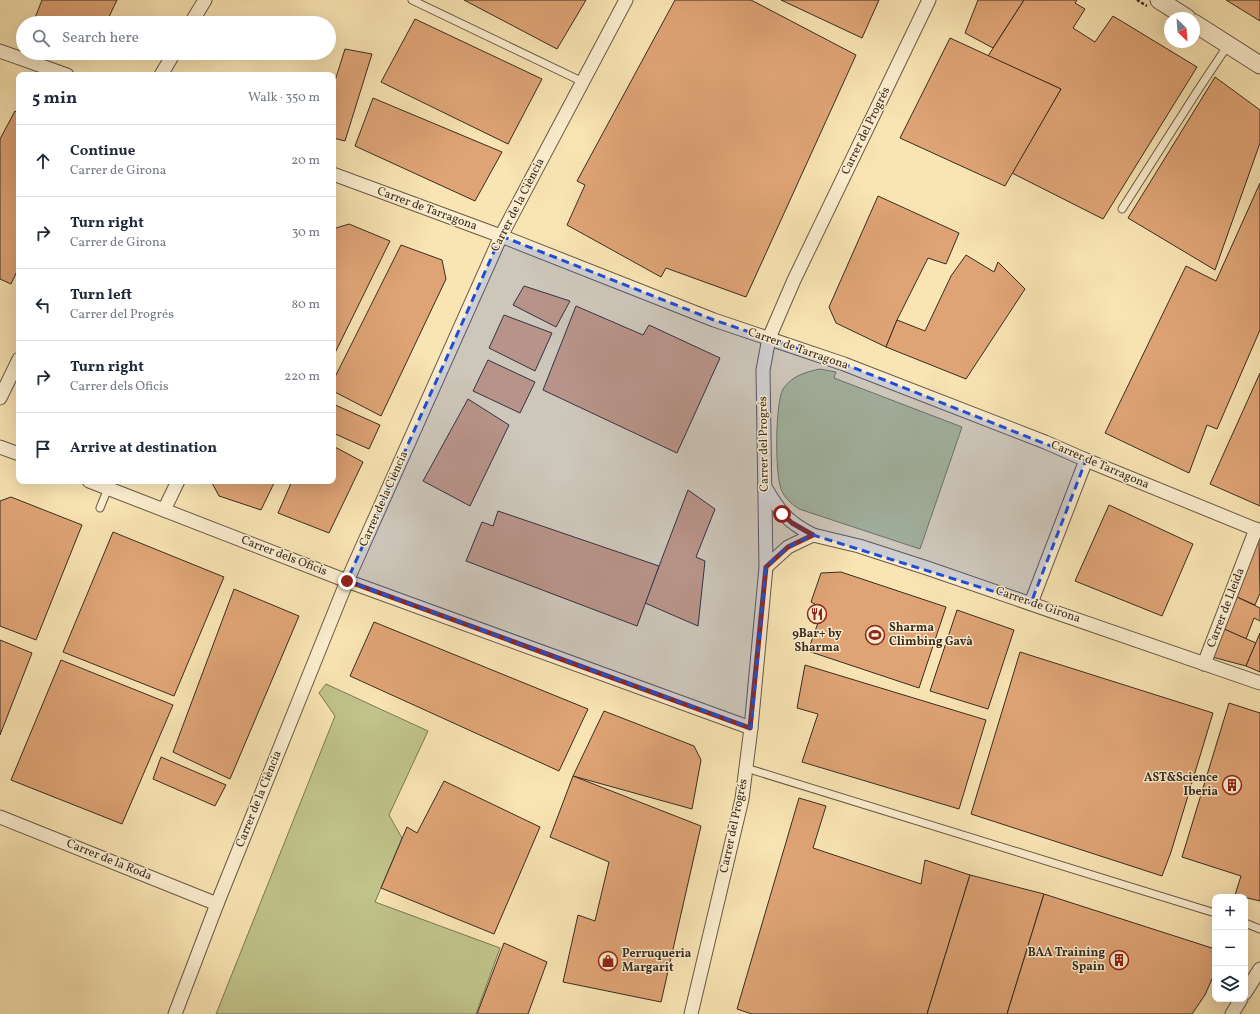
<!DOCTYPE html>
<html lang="en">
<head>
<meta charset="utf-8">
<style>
	:root { --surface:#fff; --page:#f2f2f3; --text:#1f2937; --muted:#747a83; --line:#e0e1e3 }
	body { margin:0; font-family:Vollkorn,serif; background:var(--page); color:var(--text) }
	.controls { position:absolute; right:12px; bottom:12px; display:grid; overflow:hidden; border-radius:8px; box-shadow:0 4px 16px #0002 }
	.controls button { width:36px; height:36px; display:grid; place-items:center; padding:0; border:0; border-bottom:1px solid var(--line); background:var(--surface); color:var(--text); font:20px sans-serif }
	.compass { position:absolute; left:1164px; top:12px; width:36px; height:36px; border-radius:50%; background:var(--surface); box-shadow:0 4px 16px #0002; rotate:155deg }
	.stop { position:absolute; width:12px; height:12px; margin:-9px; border:3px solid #8f2418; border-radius:50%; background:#fff }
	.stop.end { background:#8f2418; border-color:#fff; box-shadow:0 1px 4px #0008 }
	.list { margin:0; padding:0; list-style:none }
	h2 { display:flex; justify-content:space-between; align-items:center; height:52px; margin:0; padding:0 16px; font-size:17px }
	h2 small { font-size:13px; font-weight:400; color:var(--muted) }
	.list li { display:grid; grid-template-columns:26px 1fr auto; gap:12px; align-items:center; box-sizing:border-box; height:72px; padding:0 16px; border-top:1px solid var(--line) }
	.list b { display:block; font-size:15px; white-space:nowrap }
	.list p { margin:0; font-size:13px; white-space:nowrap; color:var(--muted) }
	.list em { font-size:13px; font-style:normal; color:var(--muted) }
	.icon { flex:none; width:22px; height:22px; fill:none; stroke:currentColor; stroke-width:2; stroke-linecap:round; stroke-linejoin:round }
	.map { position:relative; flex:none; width:1260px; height:1014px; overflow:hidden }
	.search { position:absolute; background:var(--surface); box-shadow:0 4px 16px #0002; left:16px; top:16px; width:320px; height:44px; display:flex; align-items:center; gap:10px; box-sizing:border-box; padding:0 14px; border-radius:22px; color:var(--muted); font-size:15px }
	.panel { position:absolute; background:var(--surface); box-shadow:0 4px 16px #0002; left:16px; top:72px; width:320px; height:412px; border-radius:8px }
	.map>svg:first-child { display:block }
	.green { fill:#c0c38a; stroke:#7c7856 }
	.building { fill:#dfa476; stroke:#382c22 }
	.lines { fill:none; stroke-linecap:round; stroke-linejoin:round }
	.service-casing { stroke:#685a46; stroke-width:9 }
	.minor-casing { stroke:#685a46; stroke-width:15 }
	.tertiary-casing { stroke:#685a46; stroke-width:19 }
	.path { stroke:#382c22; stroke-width:2.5; stroke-dasharray:3 2; stroke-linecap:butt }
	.service { stroke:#fbedce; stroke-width:7 }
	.minor { stroke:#fbedce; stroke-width:13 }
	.tertiary { stroke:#fbedce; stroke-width:17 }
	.route { stroke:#8f2418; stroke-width:5 }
	.marked { fill:#1d4ed8; fill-opacity:0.2; stroke:#1d4ed8; stroke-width:3; stroke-dasharray:8 5; stroke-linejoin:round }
	.labels { text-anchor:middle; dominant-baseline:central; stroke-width:3; stroke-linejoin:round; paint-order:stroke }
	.street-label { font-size:12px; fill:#382c22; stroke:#fbedce }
	.poi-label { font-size:12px; font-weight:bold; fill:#382c22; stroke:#fbedce; text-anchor:start }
</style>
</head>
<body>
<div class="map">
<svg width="1260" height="1014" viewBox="0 0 1260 1014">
	<rect width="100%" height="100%" fill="#f9e4b3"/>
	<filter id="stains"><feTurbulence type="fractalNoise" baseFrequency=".005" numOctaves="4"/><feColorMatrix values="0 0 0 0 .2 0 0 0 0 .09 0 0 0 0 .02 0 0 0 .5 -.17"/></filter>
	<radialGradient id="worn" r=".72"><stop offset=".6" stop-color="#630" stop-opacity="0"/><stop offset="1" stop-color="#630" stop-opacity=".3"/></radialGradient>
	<!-- green -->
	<g class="green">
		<path d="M820,369L836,372L834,378L962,427L920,549L799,509C792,504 784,498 781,489C775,473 775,404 783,389C792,376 805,372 820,369Z"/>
		<path d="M326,684L428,731L389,815L402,838L375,902L500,948L476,1014H216L335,716L319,693Z"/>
	</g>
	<!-- building -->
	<g class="building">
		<path d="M42,0H117L106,23H33Z"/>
		<path d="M464,0H586L557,49Z"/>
		<path d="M675,0H751L856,55L746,297L666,268L661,277L567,225L585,185L577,181Z"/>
		<path d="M781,0H879L862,38Z"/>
		<path d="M978,0H1024L993,48L965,33Z"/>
		<path d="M1024,0H1077L1075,3L1085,9L1073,28L1095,42L1113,16L1197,67L1103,219L1012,173L1061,89L988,56Z"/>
		<path d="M1226,0H1260V21Z"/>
		<path d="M415,19L542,79L508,144L381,82Z"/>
		<path d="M950,38L1061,89L1005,186L900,138Z"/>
		<path d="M345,49L372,54L345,141L333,138V87Z"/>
		<path d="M1215,77L1260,110V143L1215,270L1128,218Z"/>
		<path d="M373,98L502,152L475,201L355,146Z"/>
		<path d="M15,111L19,113V267L11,284L0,279V139Z"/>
		<path d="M1260,183V330L1217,429L1207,425L1189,473L1105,433L1186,266L1216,281Z"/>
		<path d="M878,196L959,233L946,264L928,258L897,320L886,347L836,323L829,307Z"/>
		<path d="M349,224L390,241L333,357V229Z"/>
		<path d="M401,245L442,260L446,279L381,416L333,391V381Z"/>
		<path d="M966,255L994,272L998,262L1025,289L966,379L886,347L897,320L925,331L951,276Z"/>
		<path d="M524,286L570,301L556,327L513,305Z"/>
		<path d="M576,306L643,335L649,325L720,358L677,453L543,390Z"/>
		<path d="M504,315L552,333L535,371L489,348Z"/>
		<path d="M488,360L535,382L520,413L473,391Z"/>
		<path d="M1260,373V506L1210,484Z"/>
		<path d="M468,399L509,425L470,506L423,481Z"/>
		<path d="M333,404L380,425L369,449L333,433Z"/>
		<path d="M333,446L363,462L329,533L278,513L292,481H333Z"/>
		<path d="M211,481H275L261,510L219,496Z"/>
		<path d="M688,490L715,509L696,557L705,561L698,626L645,603Z"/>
		<path d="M11,497L82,525L36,640L0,626V501Z"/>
		<path d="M1109,505L1193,544L1162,616L1075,581Z"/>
		<path d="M498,511L659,566L637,626L466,561L482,522L493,526Z"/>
		<path d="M113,532L224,577L174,696L63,652Z"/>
		<path d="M1259,537L1260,593L1255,605L1237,597Z"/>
		<path d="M841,572L946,607L919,688L808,651L819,620L811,617L815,604L811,602L821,573Z"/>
		<path d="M234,589L299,616L230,779L173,752Z"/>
		<path d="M1237,597L1260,608V621L1254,618L1246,639L1224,629Z"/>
		<path d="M957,610L1014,630L988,709L930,691Z"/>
		<path d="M374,622L588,709L559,771L350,676Z"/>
		<path d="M1224,629L1256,643L1246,666L1212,657Z"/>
		<path d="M1260,633V672L1246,666Z"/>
		<path d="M0,640L32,653L0,735Z"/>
		<path d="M1020,652L1213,713L1171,852L1162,876L971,814Z"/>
		<path d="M61,660L173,705L122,824L11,780Z"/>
		<path d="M805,665L986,720L959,809L802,762L818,714L797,708Z"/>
		<path d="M1229,703L1260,713V901L1235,895L1241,876L1182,857Z"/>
		<path d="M604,711L694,746L701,760L692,809L573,776Z"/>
		<path d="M161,757L226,785L215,806L153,779Z"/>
		<path d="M573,776L701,826L661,1002L563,982L578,915L595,921L609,862L550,837Z"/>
		<path d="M444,781L540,827L494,934L381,888L407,827L417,833Z"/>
		<path d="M799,798L826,806L813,848L921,884L925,860L970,875L927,1014H752L737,1009Z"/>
		<path d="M970,875L1044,894L1007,1014H927Z"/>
		<path d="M1044,894L1215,949V972L1205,995L1192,1014H1007Z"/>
		<path d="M504,943L547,962L528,1014H477Z"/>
	</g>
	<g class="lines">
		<defs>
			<g id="service">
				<path d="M412,0L583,82"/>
				<path d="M1122,209L1200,87L1228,45"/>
				<path d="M100,508L108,488"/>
				<path d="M746,768L1215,913"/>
				<path d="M1245,923L1260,929"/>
			</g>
			<g id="minor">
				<path d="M191,23L205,0"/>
				<path d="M0,51L67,75"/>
				<path d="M161,75L174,53"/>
				<path d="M333,174L501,236L714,320L844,364L1045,442L1086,460L1260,531"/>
				<path d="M0,398L19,359"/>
				<path d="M0,447L19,454"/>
				<path d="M89,481L347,581L751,728"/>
				<path d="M765,487C780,512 786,521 813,535"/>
				<path d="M164,510L178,481"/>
				<path d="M766,567L788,547L813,535L859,546L927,568L1260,683"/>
				<path d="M1031,603L1086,460"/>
				<path d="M1204,664L1256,529"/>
				<path d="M0,817L217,904"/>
				<path d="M1245,993L1260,969"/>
				<path d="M175,1014L217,904L347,581L501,236L626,0"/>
				<path d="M691,1014L742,799L751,728L766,567L763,370L769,338L794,280L929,0"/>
				<path d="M1232,1014L1241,999"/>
			</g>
			<g id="tertiary">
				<path d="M1159,0L1187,18"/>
				<path d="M1194,23L1260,65"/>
			</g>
		</defs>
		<!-- service casing -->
		<use href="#service" class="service-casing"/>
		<!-- minor casing -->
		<use href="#minor" class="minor-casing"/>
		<!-- tertiary casing -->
		<use href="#tertiary" class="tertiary-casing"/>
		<!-- path -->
		<path class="path" d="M1137,0L1147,6"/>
		<!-- service -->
		<use href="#service" class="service"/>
		<!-- minor -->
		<use href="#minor" class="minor"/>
		<!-- tertiary -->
		<use href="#tertiary" class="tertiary"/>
	</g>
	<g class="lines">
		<!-- route -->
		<path class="route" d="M347,581L750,728L766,567L788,547L813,535L792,523L782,514"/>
	</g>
	<!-- marked area -->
	<path class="marked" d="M501,236L714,320L844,364L1086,460L1031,603L813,535L788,547L766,567L751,728L347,581Z"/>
	<!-- icons -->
	<defs>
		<symbol id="restaurant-ring" viewBox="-11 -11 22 22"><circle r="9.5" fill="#fbedce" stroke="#8f2418" stroke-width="1.5"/><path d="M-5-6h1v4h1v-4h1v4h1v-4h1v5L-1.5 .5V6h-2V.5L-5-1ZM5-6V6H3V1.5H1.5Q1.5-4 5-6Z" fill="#8f2418"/></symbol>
		<symbol id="stadium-ring" viewBox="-11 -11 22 22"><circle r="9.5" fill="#fbedce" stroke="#8f2418" stroke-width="1.5"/><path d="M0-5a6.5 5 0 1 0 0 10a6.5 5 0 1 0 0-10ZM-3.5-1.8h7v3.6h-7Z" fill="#8f2418"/></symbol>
		<symbol id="building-ring" viewBox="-11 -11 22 22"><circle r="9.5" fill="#fbedce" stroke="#8f2418" stroke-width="1.5"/><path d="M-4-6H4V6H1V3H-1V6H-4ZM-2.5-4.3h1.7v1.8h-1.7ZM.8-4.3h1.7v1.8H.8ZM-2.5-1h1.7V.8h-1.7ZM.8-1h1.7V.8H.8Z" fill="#8f2418"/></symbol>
		<symbol id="shop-ring" viewBox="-11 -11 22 22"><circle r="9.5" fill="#fbedce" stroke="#8f2418" stroke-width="1.5"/><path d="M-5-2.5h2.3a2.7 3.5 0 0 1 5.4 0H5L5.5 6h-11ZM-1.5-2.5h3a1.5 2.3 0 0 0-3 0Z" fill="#8f2418"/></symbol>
	</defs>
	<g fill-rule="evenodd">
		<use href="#restaurant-ring" x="806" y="603" width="22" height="22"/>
		<use href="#stadium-ring" x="864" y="624" width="22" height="22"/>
		<use href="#building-ring" x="1221" y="774" width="22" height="22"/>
		<use href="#building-ring" x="1108" y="949" width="22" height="22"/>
		<use href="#shop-ring" x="597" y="950" width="22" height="22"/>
	</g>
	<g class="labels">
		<!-- street labels -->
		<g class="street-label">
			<text transform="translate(866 131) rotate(-64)">Carrer del Progrés</text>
			<text transform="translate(518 205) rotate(-63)">Carrer de la Ciència</text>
			<text transform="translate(427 209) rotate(20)">Carrer de Tarragona</text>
			<text transform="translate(798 349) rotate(19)">Carrer de Tarragona</text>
			<text transform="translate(764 444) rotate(-91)">Carrer del Progrés</text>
			<text transform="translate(1100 465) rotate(23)">Carrer de Tarragona</text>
			<text transform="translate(384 499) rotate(-66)">Carrer de la Ciència</text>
			<text transform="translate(284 556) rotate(21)">Carrer dels Oficis</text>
			<text transform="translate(1038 605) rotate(19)">Carrer de Girona</text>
			<text transform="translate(1226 608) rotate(-69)">Carrer de Lleida</text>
			<text transform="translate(259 799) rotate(-68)">Carrer de la Ciència</text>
			<text transform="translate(734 826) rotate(-78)">Carrer del Progrés</text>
			<text transform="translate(109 860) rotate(22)">Carrer de la Roda</text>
		</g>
		<!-- poi labels -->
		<g class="poi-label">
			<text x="889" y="628">Sharma<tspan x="889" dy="14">Climbing Gavà</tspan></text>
			<text x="817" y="634" text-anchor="middle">9Bar+ by<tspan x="817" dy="14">Sharma</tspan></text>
			<text x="1218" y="778" text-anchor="end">AST&amp;Science<tspan x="1218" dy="14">Iberia</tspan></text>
			<text x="1105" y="953" text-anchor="end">BAA Training<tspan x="1105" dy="14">Spain</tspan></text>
			<text x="622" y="954">Perruqueria<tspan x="622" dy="14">Margarit</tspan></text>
		</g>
	</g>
	<rect width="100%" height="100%" filter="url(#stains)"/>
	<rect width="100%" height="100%" fill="url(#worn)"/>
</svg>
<div class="controls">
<button>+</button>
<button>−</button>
<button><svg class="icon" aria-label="layers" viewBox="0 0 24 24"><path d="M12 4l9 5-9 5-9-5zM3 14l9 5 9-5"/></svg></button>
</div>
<svg class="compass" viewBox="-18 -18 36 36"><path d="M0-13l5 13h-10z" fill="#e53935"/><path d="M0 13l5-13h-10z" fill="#747a83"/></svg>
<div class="stop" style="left:782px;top:514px"></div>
<div class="stop end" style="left:347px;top:581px"></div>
<div class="search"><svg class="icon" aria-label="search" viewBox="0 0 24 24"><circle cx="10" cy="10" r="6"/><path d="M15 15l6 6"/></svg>Search here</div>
<section class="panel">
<h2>5 min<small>Walk · 350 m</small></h2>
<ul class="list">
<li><svg class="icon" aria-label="ahead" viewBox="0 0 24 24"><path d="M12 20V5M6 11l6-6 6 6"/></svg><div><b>Continue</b><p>Carrer de Girona</p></div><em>20 m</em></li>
<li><svg class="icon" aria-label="right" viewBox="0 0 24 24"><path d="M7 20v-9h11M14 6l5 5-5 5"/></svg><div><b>Turn right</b><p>Carrer de Girona</p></div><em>30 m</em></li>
<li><svg class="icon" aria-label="left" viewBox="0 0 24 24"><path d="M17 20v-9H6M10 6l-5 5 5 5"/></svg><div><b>Turn left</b><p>Carrer del Progrés</p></div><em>80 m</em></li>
<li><svg class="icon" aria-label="right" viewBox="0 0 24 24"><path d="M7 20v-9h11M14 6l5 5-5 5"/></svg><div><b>Turn right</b><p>Carrer dels Oficis</p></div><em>220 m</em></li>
<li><svg class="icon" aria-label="arrive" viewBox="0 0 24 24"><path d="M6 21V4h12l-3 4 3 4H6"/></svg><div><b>Arrive at destination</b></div></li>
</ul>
</section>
</div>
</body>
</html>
